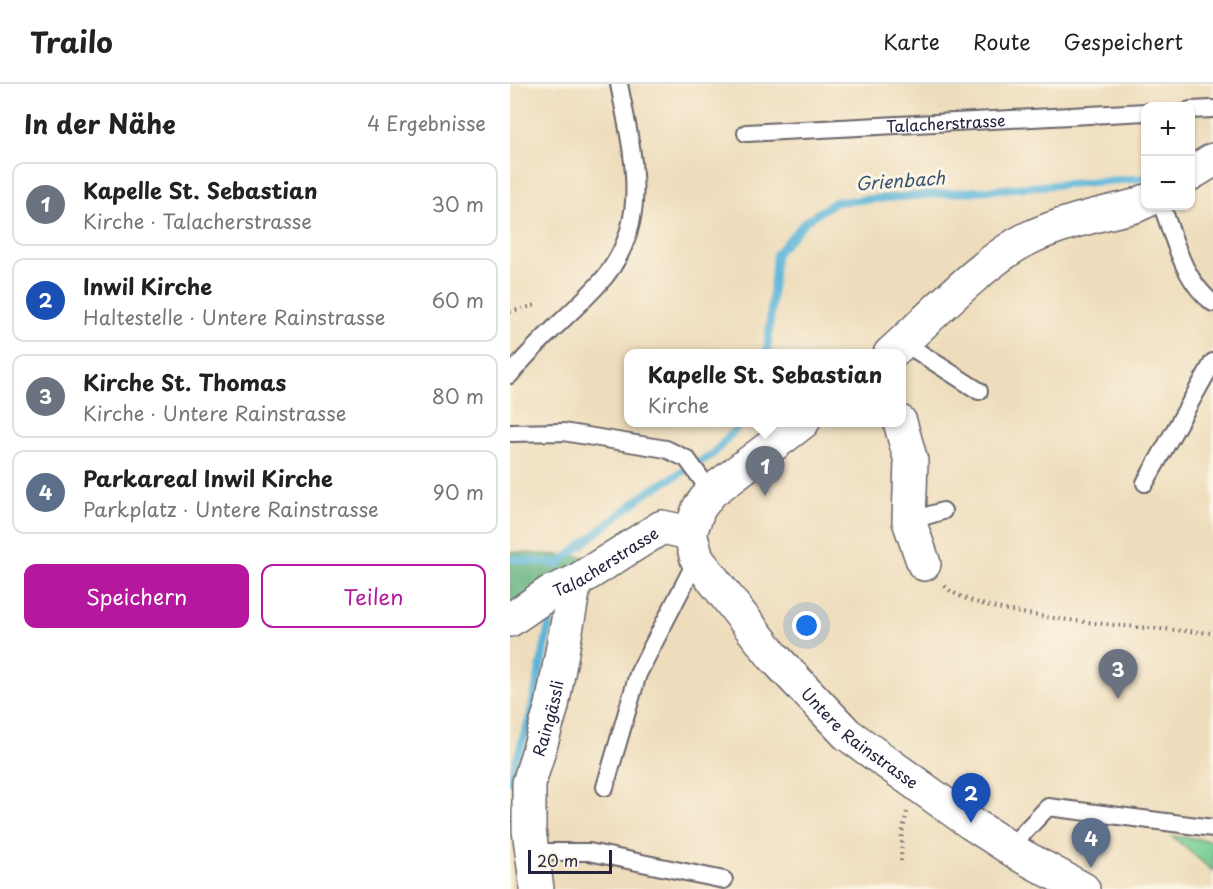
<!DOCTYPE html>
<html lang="de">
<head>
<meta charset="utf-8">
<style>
	:root { --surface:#fff; --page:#f2f2f2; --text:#222; --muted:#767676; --line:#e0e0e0; --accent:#b5179e }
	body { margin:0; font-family:"Playpen Sans",sans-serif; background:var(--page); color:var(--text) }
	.controls { position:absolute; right:18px; top:18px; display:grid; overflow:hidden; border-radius:12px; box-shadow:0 2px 4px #0004 }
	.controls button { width:54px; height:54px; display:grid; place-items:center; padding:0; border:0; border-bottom:2px solid var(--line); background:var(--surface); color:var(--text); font:30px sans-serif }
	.scale { position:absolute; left:18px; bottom:15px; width:84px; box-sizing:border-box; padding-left:6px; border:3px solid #22223b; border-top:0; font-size:16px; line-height:21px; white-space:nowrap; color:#22223b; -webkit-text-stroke:4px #fcf5e5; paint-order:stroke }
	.you { position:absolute; left:297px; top:542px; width:21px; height:21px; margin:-15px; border:4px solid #fff; border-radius:50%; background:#1a73e8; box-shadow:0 0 0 9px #1a73e833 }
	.badge { display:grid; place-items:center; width:39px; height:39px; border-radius:50%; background:var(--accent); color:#fff; font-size:20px; font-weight:700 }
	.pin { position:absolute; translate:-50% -50px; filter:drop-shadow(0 2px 3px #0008) }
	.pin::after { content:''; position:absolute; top:32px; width:21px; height:18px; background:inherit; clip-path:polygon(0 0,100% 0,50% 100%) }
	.popup { position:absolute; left:114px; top:265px; width:282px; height:78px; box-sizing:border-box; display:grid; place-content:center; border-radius:12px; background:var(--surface); filter:drop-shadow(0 2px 4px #0005); font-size:20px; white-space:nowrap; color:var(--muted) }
	.popup b { font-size:22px; color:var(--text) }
	.popup::after { content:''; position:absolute; left:50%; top:100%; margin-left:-12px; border:12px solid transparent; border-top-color:var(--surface) }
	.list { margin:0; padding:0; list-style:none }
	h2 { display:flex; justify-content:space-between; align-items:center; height:78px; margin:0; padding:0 24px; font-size:26px }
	h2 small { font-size:20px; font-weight:400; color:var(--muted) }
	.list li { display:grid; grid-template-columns:39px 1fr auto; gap:18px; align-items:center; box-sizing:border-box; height:84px; margin:0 12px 12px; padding:0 12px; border:2px solid var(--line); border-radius:12px }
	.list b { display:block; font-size:22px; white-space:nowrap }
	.list p { margin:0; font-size:20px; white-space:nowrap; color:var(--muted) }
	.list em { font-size:20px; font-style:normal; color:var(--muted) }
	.actions { display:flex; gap:12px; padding:18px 24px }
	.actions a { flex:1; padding:14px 0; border:2px solid var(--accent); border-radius:12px; text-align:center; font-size:21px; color:var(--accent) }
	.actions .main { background:var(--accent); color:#fff }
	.map { position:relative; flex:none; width:703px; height:805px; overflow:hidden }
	header { display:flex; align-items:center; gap:36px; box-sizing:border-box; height:84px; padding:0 30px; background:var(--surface); border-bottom:2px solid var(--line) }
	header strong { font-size:28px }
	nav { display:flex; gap:33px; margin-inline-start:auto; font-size:21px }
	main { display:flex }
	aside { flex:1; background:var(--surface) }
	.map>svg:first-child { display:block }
	.green { fill:#76ce93; stroke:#4c7867; stroke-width:1.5 }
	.forest { fill:#60b17d; stroke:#416a5c; stroke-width:1.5 }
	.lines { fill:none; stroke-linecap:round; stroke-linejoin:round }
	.stream { stroke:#5cb5d9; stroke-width:8 }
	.lane-casing { stroke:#696368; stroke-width:20 }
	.street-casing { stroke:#696368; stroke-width:36 }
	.path { stroke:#696368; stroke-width:4; stroke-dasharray:1.5 4.5; stroke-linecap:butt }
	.lane { stroke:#fff; stroke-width:16 }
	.street { stroke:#fff; stroke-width:33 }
	.labels { text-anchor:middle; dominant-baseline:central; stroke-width:6; stroke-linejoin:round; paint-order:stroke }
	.street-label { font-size:16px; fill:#22223b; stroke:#fcf5e5 }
	.water-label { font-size:18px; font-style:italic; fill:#365572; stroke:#fcf5e5 }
</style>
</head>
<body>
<header>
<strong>Trailo</strong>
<nav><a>Karte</a><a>Route</a><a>Gespeichert</a></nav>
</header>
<main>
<aside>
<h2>In der Nähe<small>4 Ergebnisse</small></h2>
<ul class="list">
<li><span class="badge" style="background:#6b7280">1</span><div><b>Kapelle St. Sebastian</b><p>Kirche · Talacherstrasse</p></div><em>30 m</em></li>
<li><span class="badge" style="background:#1a4fb4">2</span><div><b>Inwil Kirche</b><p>Haltestelle · Untere Rainstrasse</p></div><em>60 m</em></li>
<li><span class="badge" style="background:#6b7280">3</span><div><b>Kirche St. Thomas</b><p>Kirche · Untere Rainstrasse</p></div><em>80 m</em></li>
<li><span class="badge" style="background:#5c6f8a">4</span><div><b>Parkareal Inwil Kirche</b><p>Parkplatz · Untere Rainstrasse</p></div><em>90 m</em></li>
</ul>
<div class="actions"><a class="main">Speichern</a><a>Teilen</a></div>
</aside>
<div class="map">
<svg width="703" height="805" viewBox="0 0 703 805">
	<rect width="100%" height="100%" fill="#fcf5e5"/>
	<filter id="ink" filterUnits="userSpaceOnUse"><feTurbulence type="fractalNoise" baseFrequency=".0167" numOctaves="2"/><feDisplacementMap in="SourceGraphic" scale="12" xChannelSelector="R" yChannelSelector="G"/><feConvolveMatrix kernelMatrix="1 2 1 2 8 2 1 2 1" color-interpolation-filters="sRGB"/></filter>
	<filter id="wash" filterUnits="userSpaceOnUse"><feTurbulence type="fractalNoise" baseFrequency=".008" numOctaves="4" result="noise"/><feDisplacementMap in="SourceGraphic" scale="24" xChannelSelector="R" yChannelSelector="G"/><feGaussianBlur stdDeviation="1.35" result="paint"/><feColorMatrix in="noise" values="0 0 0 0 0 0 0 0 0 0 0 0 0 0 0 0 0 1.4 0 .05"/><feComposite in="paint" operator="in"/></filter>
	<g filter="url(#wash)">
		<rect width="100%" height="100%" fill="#eeddbc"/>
		<!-- green -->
		<path class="green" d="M662,752L703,757V787Z"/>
		<!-- forest -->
		<path class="forest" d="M0,468L111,475L0,533Z"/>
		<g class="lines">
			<!-- stream -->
			<g class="stream">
				<path d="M257,270L266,170L296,137L325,118L636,94"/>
				<path d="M187,379L202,371L232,338"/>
				<path d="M0,475L48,480L139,407L176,386"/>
				<path d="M0,697L20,633L44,517"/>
			</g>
		</g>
	</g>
	<g filter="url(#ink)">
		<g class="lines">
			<defs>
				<g id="lane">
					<path d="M680,26L703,25"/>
					<path id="s1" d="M236,49L636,28"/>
					<path d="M652,122C665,156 673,196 703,219"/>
					<path d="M393,258L469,307"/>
					<path d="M0,291C26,258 58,233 86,203C144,143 123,72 109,0"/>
					<path d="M0,349L53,348L156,365L177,375L201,408"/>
					<path d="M635,399L703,278"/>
					<path d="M399,437L433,427"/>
					<path d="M95,703L128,590L187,475"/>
					<path d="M499,764L538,723L703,744"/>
					<path d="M22,768H79L214,796"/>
				</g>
				<g id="street">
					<path d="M680,90L703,76"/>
					<path d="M380,270C418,236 475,175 519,154C553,138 589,131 625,122L636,117"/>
					<path d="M390,338L401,377L399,437L414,480"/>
					<path id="s2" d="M180,449L187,475L263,572L337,650L461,739L512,772L573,805"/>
					<path d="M180,449L189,424L201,408L293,338"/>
					<path id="s3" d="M0,536L39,509L65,498L152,443L180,449"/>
					<path id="s4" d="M27,805L19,746V699L42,622L65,498"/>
				</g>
			</defs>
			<!-- lane casing -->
			<use href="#lane" class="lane-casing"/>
			<!-- street casing -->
			<use href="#street" class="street-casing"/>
			<!-- path -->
			<g class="path">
				<path d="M0,228L26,221"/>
				<path d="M435,502C464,535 648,544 700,549"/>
				<path d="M391,777L392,749L397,728"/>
			</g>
			<!-- lane -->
			<use href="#lane" class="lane"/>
			<!-- street -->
			<use href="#street" class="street"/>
		</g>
	</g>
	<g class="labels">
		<!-- street labels -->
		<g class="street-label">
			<text stroke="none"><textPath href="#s1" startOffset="200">Talacherstrasse</textPath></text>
			<text stroke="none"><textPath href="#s3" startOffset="112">Talacherstrasse</textPath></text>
			<text stroke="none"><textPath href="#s4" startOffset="174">Raingässli</textPath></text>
			<text stroke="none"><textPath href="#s2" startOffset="270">Untere Rainstrasse</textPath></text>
		</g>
		<!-- water labels -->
		<g class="water-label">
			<text transform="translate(390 96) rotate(-4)">Grienbach</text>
		</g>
	</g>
</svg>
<div class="controls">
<button>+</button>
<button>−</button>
</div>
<div class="scale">20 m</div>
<div class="you"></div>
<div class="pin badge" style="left:255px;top:412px;background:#6b7280">1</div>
<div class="popup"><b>Kapelle St. Sebastian</b>Kirche</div>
<div class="pin badge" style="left:461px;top:739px;background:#1a4fb4">2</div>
<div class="pin badge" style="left:608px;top:615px;background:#6b7280">3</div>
<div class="pin badge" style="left:581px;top:784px;background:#5c6f8a">4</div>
</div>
</main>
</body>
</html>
